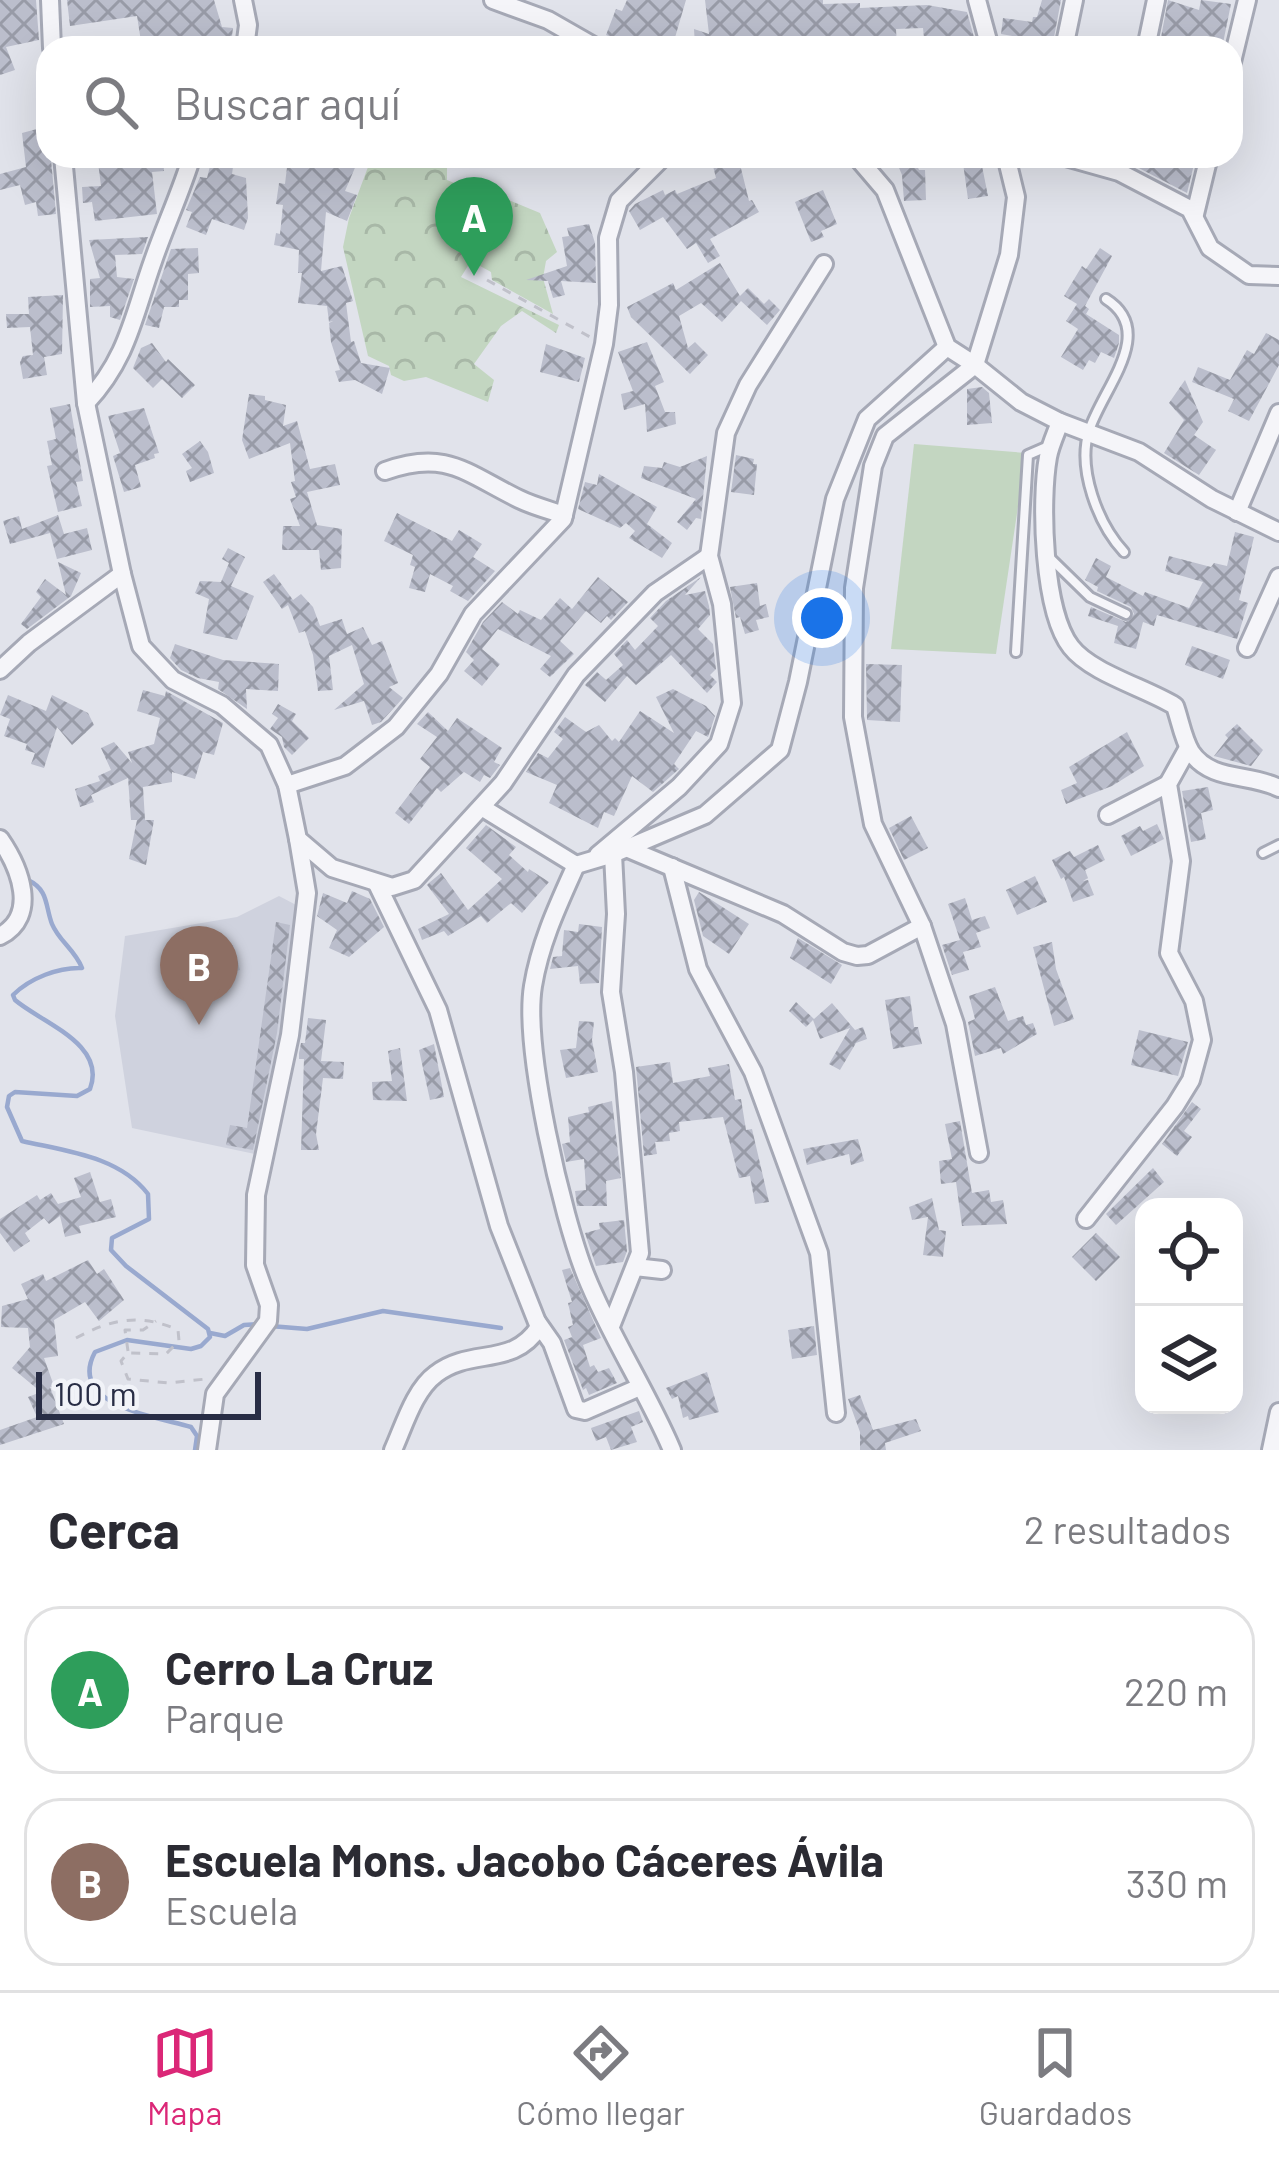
<!DOCTYPE html>
<html lang="es">
<head>
<meta charset="utf-8">
<style>
	:root { --surface:#fff; --page:#f7f7f7; --text:#2b2b33; --muted:#7c7c81; --line:#e1e1e2; --accent:#db2777 }
	body { margin:0; font-family:Barlow,sans-serif; background:var(--page); color:var(--text) }
	.controls { position:absolute; right:36px; bottom:36px; display:grid; overflow:hidden; border-radius:24px; box-shadow:0 12px 48px #0002 }
	.controls button { width:108px; height:108px; display:grid; place-items:center; padding:0; border:0; border-bottom:3px solid var(--line); background:var(--surface); color:var(--text); font:60px sans-serif }
	.scale { position:absolute; left:36px; bottom:30px; width:225px; box-sizing:border-box; padding-left:12px; border:6px solid #282d45; border-top:0; font-size:33px; line-height:42px; white-space:nowrap; color:#282d45; -webkit-text-stroke:9px #f1f3f8; paint-order:stroke }
	.you { position:absolute; left:822px; top:618px; width:42px; height:42px; margin:-30px; border:9px solid #fff; border-radius:50%; background:#1a73e8; box-shadow:0 0 0 18px #1a73e833 }
	.badge { display:grid; place-items:center; width:78px; height:78px; border-radius:50%; background:var(--accent); color:#fff; font-size:39px; font-weight:700 }
	.pin { position:absolute; translate:-50% -99px; filter:drop-shadow(0 3px 6px #0008) }
	.pin::after { content:''; position:absolute; top:63px; width:42px; height:36px; background:inherit; clip-path:polygon(0 0,100% 0,50% 100%) }
	.list { margin:0; padding:0; list-style:none }
	h2 { display:flex; justify-content:space-between; align-items:center; height:156px; margin:0; padding:0 48px; font-size:51px }
	h2 small { font-size:39px; font-weight:400; color:var(--muted) }
	.list li { display:grid; grid-template-columns:78px 1fr auto; gap:36px; align-items:center; box-sizing:border-box; height:168px; margin:0 24px 24px; padding:0 24px; border:3px solid var(--line); border-radius:36px }
	.list b { display:block; font-size:45px; white-space:nowrap }
	.list p { margin:0; font-size:39px; white-space:nowrap; color:var(--muted) }
	.list em { font-size:39px; font-style:normal; color:var(--muted) }
	.icon { flex:none; width:66px; height:66px; fill:none; stroke:currentColor; stroke-width:2; stroke-linecap:round; stroke-linejoin:round }
	.map { position:relative; flex:none; width:1279px; height:1450px; overflow:hidden }
	.search { position:absolute; background:var(--surface); box-shadow:0 12px 48px #0002; left:36px; right:36px; top:36px; height:132px; display:flex; align-items:center; gap:30px; box-sizing:border-box; padding:0 42px; border-radius:36px; color:var(--muted); font-size:45px }
	.sheet { height:540px; background:var(--surface) }
	nav { display:flex; justify-content:space-around; align-items:center; box-sizing:border-box; height:168px; border-top:3px solid var(--line); background:var(--surface); font-size:33px; color:var(--muted) }
	nav a { display:grid; justify-items:center; gap:6px }
	nav .on { color:var(--accent) }
	.map>svg:first-child { display:block }
	.built { fill:#cfd2de }
	.forest { fill:url(#forest-crowns) }
	.green { fill:#c3d6c1 }
	.lines { fill:none; stroke-linecap:round; stroke-linejoin:round }
	.stream { stroke:#99a9cf; stroke-width:4.5 }
	.building { fill:url(#building-cross-hatch) }
	.lane-casing { stroke:#a6a9b6; stroke-width:14 }
	.street-casing { stroke:#a6a9b6; stroke-width:22 }
	.path { stroke:#c0c1ca; stroke-width:3; stroke-dasharray:9 9; stroke-linecap:butt }
	.lane { stroke:#f5f5f9; stroke-width:8 }
	.street { stroke:#f5f5f9; stroke-width:16 }
</style>
</head>
<body>
<div class="map">
<svg width="1279" height="1450" viewBox="0 0 1279 1450">
	<defs>
		<pattern id="forest-crowns" width="20" height="18" patternUnits="userSpaceOnUse" patternTransform="scale(3)"><rect width="20" height="18" fill="#c3d6c1"/><path d="M2 6a3 3 0 1 1 6 0M12 15a3 3 0 1 1 6 0" fill="none" stroke="#a8b8a7"/></pattern>
		<pattern id="building-cross-hatch" width="8" height="8" patternUnits="userSpaceOnUse" patternTransform="scale(3)"><rect width="8" height="8" fill="#bbbecc"/><path d="M0 0l8 8M0 8l8-8" fill="none" stroke="#989ba7"/></pattern>
	</defs>
	<rect width="100%" height="100%" fill="#e1e3eb"/>
	<!-- built -->
	<path class="built" d="M279,896L300,907L260,1155L132,1128L115,1016L125,936L237,917Z"/>
	<!-- forest -->
	<path class="forest" d="M377,156H447V180L471,190L473,211L499,220L504,198L540,213L557,252L546,261L543,278L553,314L492,280L491,272L471,261L461,277L559,325L556,333L522,311L501,326L474,364L494,380L488,402L426,377L404,381L391,375L389,366L368,356L343,247L349,218L368,167Z"/>
	<!-- green -->
	<path class="green" d="M914,444L1026,453L996,654L891,649Z"/>
	<g class="lines">
		<!-- stream -->
		<g class="stream">
			<path d="M28,880C49,890 45,906 52,924C59,941 75,950 82,968C59,967 30,978 13,995L15,1000C42,1023 107,1044 90,1089L77,1096L15,1092L9,1096L7,1107L22,1141C65,1151 119,1156 148,1194L149,1219L112,1238L111,1250L126,1266L208,1329L210,1337L201,1346L191,1349L127,1340L95,1352C66,1406 159,1417 191,1427L197,1436L195,1450"/>
			<path d="M270,1326L307,1329L383,1311L501,1328"/>
			<path d="M210,1333L225,1336L244,1325L259,1324"/>
		</g>
	</g>
	<!-- building -->
	<g class="building">
		<path d="M0,0H36L39,40L6,47L15,70L0,75Z"/>
		<path d="M67,0H214L222,27L233,28L231,45L142,48L137,16L70,26Z"/>
		<path d="M627,0H686L674,41L655,39L652,46L629,39L627,43L606,35L616,9L622,11Z"/>
		<path d="M705,0H823V4L860,3V8L927,5L967,12L977,48H925L923,28L896,29L897,48H880V44L762,48L761,42L695,46L694,29L709,34Z"/>
		<path d="M1042,0H1061L1052,48H1033L1035,40L1001,34L1003,18L1032,22L1033,17H1037Z"/>
		<path d="M1168,0L1199,10L1201,0L1231,4L1222,48H1159Z"/>
		<path d="M48,126L56,214L38,216L36,202L25,205L20,185L0,190V174L26,167L22,133Z"/>
		<path d="M142,156H163L164,171L152,172L157,214L95,221L92,202L83,203L82,187L101,186L98,162Z"/>
		<path d="M309,156H360L345,191L357,195L347,221L326,212L321,271L342,266L353,301L346,303L351,342L354,341L361,363L390,368L382,394L355,380L339,382L335,371L340,370L331,342L329,323L333,321L329,322L327,306L298,303L302,273H298L299,250L274,245L276,233L280,234L283,205L276,204L279,183L285,184L288,159L317,162Z"/>
		<path d="M738,156L749,201L752,200L759,212L710,239L720,256L708,263L696,243L687,249L663,217L640,230L629,211L635,204L663,190L665,195L675,190L677,194L716,178L712,162Z"/>
		<path d="M894,156H913L919,170H925L926,200L904,201L902,175Z"/>
		<path d="M962,156H980L988,196L968,199Z"/>
		<path d="M1133,156H1165L1188,161L1189,156H1196L1187,193L1131,164Z"/>
		<path d="M211,162L233,167L232,174L246,178L248,218L244,230L212,219L206,235L186,227L192,212L186,210L200,177L207,178Z"/>
		<path d="M823,190L837,224L821,231L824,237L811,242L795,202Z"/>
		<path d="M589,224L595,243L596,283L561,281L565,295L553,298L548,281L526,280L567,266L562,237L569,236L567,228Z"/>
		<path d="M148,237L142,254L115,255L117,277L134,279L120,320L110,317V306L90,307V279L100,278L89,240Z"/>
		<path d="M198,248L199,273L188,274V300H179V307H164L159,328L145,325L171,249Z"/>
		<path d="M1100,248L1112,256L1085,306L1089,309L1086,314L1119,335V343L1114,358L1101,352L1095,363L1089,360L1083,370L1061,357L1078,329L1066,321L1077,304L1064,296L1082,266L1086,269Z"/>
		<path d="M720,263L740,296L748,288L764,304L769,299L780,310L767,325L741,301L722,322L701,303L679,316L688,348L695,342L708,355L690,374L631,317L627,307L673,283L676,290Z"/>
		<path d="M63,295L62,354L44,357L47,375L23,379L20,362L23,356L33,355L30,327L7,328L6,314H29L28,297Z"/>
		<path d="M1266,333L1279,340V365L1249,421L1228,411L1234,399L1192,382L1198,367L1230,380L1247,350L1254,354Z"/>
		<path d="M647,342L664,382L655,386L665,412H675L676,424L647,432L645,404L624,410L621,394L633,391L618,352Z"/>
		<path d="M152,343L166,362L168,359L195,385L182,398L162,379L153,388L133,368L141,348Z"/>
		<path d="M546,344L585,358L579,382L540,372Z"/>
		<path d="M1185,380L1203,422L1194,435L1216,450L1199,475L1164,453L1184,420L1169,403Z"/>
		<path d="M982,387L989,393L992,423L967,425V389Z"/>
		<path d="M249,394L265,396V400L286,405L283,426L297,421L310,469L335,464L340,485L307,492L317,525L342,529L341,568L321,570L319,550H282L283,526H300L290,499L296,497L291,482L295,481L290,443L249,459L242,440Z"/>
		<path d="M70,404L83,481L76,482L82,506L58,512L47,466L52,465L47,441L56,439L50,408Z"/>
		<path d="M144,408L159,453L154,454L155,458L135,465L141,487L124,492L113,456L120,453L108,416Z"/>
		<path d="M200,441L208,452L214,473L190,482L186,471L192,468L182,454Z"/>
		<path d="M736,455L754,459L753,464H757L754,495L731,492Z"/>
		<path d="M707,456L701,519L696,518L687,530L677,522L696,499L641,478L644,466L662,468L664,462L680,467Z"/>
		<path d="M599,474L657,507L647,524L672,543L662,558L629,538L635,531L626,523L620,528L578,509L585,482L597,485Z"/>
		<path d="M397,513L452,541L459,530L482,544L473,557L495,571L468,601L450,591L453,586L430,574L425,592L409,588L415,567L410,565L413,555L384,541Z"/>
		<path d="M58,515L64,534L87,528L92,550L57,559L50,533L10,544L3,521L19,516L22,529Z"/>
		<path d="M1235,532L1254,537L1239,600L1248,603L1237,639L1157,615L1154,626L1143,622L1136,649L1114,643L1118,626L1088,616L1091,607L1126,622L1134,614L1131,607L1097,591L1098,587L1085,580L1096,558L1111,566L1106,577L1143,596L1145,592L1189,608L1203,582L1165,571L1169,556L1211,567L1214,563L1227,566Z"/>
		<path d="M228,548L245,557L231,586L254,596L237,640L203,633L209,599L195,593L200,581L221,582L229,563L222,559Z"/>
		<path d="M58,562L81,573L71,596L27,629L21,624L41,597L36,592L45,579L66,595Z"/>
		<path d="M274,574L293,600L301,594L313,607L320,626L342,619L347,634L363,627L372,645L382,641L398,683L389,687L403,698L381,722L372,725L364,701L334,710L364,684L352,645L329,656L333,690L318,691L313,655L305,631L299,633L288,605L282,609L263,582Z"/>
		<path d="M598,577L628,602L611,620L607,616L601,623L586,611L560,641L574,654L550,677L540,669L551,656L498,629L482,649L500,664L482,686L464,671L474,660L466,652L483,622L502,602L518,614L520,610L541,620L560,598L572,609Z"/>
		<path d="M701,577L685,595L705,591L709,606L710,615L698,629L713,644L716,669L710,675L717,682L707,693L671,655L636,685L627,676L605,702L585,685L597,672L606,680L623,665L614,654L627,640L635,650L658,626L650,618L666,601Z"/>
		<path d="M757,583L760,606L766,604L769,617L756,620L759,630L745,634L740,617L736,618L730,587Z"/>
		<path d="M175,644L223,660L279,664L278,691L246,689L247,709L218,689L219,682L198,678L181,670L170,658Z"/>
		<path d="M1192,646L1230,660L1223,679L1185,665Z"/>
		<path d="M866,664L902,665L900,722L867,720Z"/>
		<path d="M673,689L706,706L715,716L708,737L696,731L674,764L679,769L653,792L632,776L614,816L604,812L598,828L549,803L557,785L526,772L538,753L548,758L563,739L554,732L565,717L586,732L599,725L612,741L615,738L619,742L640,711L674,733L656,697Z"/>
		<path d="M143,690L165,696L166,691L223,723L214,755L203,752L195,779L172,772V782L143,787L145,820H131L128,778L91,795L94,802L80,807L75,789L100,781L98,776L111,770L101,748L114,742L132,763L128,752L154,744L160,718L137,711Z"/>
		<path d="M8,695L46,711L52,695L88,713L94,725L72,745L57,727L44,768L31,764L35,753L25,750L27,744L4,736L10,719L0,715Z"/>
		<path d="M278,704L296,714L292,721L309,738L292,755L284,747L282,737L270,729L278,718L272,714Z"/>
		<path d="M428,712L448,731L457,718L502,748L494,762L500,765L490,778L484,775L480,782L464,772L441,792L437,788L409,824L395,813L430,767L420,759L437,737L417,724Z"/>
		<path d="M1237,724L1263,750L1251,766L1214,756L1228,738L1225,735Z"/>
		<path d="M1127,732L1144,766L1112,786L1066,804L1061,790L1077,783L1069,767Z"/>
		<path d="M1208,787L1213,810L1201,813L1206,839L1191,842L1182,791Z"/>
		<path d="M911,816L928,848L904,860L889,828Z"/>
		<path d="M137,820H154L146,865L129,859Z"/>
		<path d="M1157,824L1164,839L1131,856L1121,836L1140,826L1143,831Z"/>
		<path d="M486,825L516,847L509,855L528,872L529,869L549,882L522,913L511,903L487,923L481,916L448,936L444,931L422,940L418,929L449,914L427,885L430,882L441,873L468,910L502,879L466,848Z"/>
		<path d="M1098,845L1105,860L1085,870L1088,878L1083,881L1088,880L1094,895L1073,902L1064,877L1061,879L1052,860L1070,851L1074,857Z"/>
		<path d="M1035,876L1047,902L1017,915L1006,890Z"/>
		<path d="M352,891L370,899L384,927L349,957L329,948L337,930L317,916L323,893L347,903Z"/>
		<path d="M699,892L749,924L729,954L703,936L694,900Z"/>
		<path d="M965,898L972,920L985,916L990,928L976,933L981,947L963,952L969,970L952,975L942,945L960,940L948,904Z"/>
		<path d="M276,922L290,925L277,1033L253,1150L226,1145L230,1125L247,1128Z"/>
		<path d="M579,924L602,927L599,983L580,984L578,966L550,969L553,957L562,956L564,930L578,932Z"/>
		<path d="M798,938L842,965L831,984L790,958Z"/>
		<path d="M1052,942L1056,969L1074,1019L1054,1026L1033,947Z"/>
		<path d="M233,945L240,970L190,984L183,959Z"/>
		<path d="M995,987L1008,1021L1023,1016L1026,1025L1033,1023L1037,1034L1003,1054L1001,1048L975,1056L968,1022L975,1019L969,996Z"/>
		<path d="M910,996L914,1027H918L922,1044L893,1049L885,1000Z"/>
		<path d="M796,1002L814,1019L832,1003L855,1030L863,1027L867,1039L856,1043L840,1070L829,1064L850,1028L820,1039L813,1020L806,1027L789,1011Z"/>
		<path d="M308,1018L326,1020L321,1061L344,1062L343,1079L323,1078L316,1134L319,1150H301L304,1059H299V1053L301,1043H305Z"/>
		<path d="M579,1021L594,1022L592,1040L598,1072L566,1078L560,1050L576,1048Z"/>
		<path d="M1139,1030L1188,1042L1178,1076L1131,1065Z"/>
		<path d="M434,1044L444,1097L430,1100L419,1050Z"/>
		<path d="M400,1048L407,1101L373,1100L372,1082L392,1081L388,1051Z"/>
		<path d="M670,1062L673,1083L710,1076L708,1068L729,1064L735,1100L741,1099L746,1130L752,1129L769,1202L755,1204L750,1176L739,1178L723,1117L679,1122L680,1131L669,1133L670,1141L655,1142L657,1154L644,1156L636,1067Z"/>
		<path d="M612,1101L621,1178L606,1181L607,1206H577L575,1191L586,1190L584,1159L566,1162L562,1144L570,1142L568,1117L589,1112L588,1107Z"/>
		<path d="M1192,1102L1201,1109L1184,1131L1192,1137L1177,1156L1162,1144Z"/>
		<path d="M960,1121L972,1193L989,1190L991,1202L1003,1200L1007,1224L962,1226L956,1182L941,1184L939,1161L952,1159L945,1124Z"/>
		<path d="M858,1139L864,1161L851,1165L849,1154L807,1165L803,1149Z"/>
		<path d="M1153,1168L1164,1182L1116,1225L1106,1214Z"/>
		<path d="M90,1172L100,1202L111,1199L116,1217L79,1226L81,1233L65,1237L60,1216L49,1224L44,1218L25,1233L30,1241L14,1252L0,1233V1219L37,1195L40,1200L51,1193L58,1204L81,1197L74,1178Z"/>
		<path d="M932,1198L939,1230L946,1231L943,1257L923,1255L928,1217L912,1220L909,1207Z"/>
		<path d="M624,1220L627,1251L623,1262L596,1266L585,1233L600,1229L599,1223Z"/>
		<path d="M1096,1233L1120,1257L1096,1281L1072,1257Z"/>
		<path d="M88,1260L97,1274L104,1269L124,1300L99,1321L85,1302L54,1320L58,1356L44,1358L54,1386L50,1387L64,1424L0,1445V1430L37,1417L28,1397L41,1392L12,1368L30,1347L28,1328L1,1327L2,1306L28,1299L21,1284L43,1274L46,1281Z"/>
		<path d="M570,1268L601,1338L583,1345L590,1367L594,1365L598,1372L609,1368L617,1383L589,1395L586,1388L583,1390L564,1340L572,1337L568,1327L573,1325L568,1303L572,1302L562,1270Z"/>
		<path d="M814,1326L817,1355L792,1359L788,1330Z"/>
		<path d="M707,1372L719,1412L689,1420L688,1416L683,1418L678,1396L672,1399L666,1388Z"/>
		<path d="M860,1395L873,1430L916,1419L921,1431L885,1443L886,1450H860V1432L848,1399Z"/>
		<path d="M639,1411L643,1422L631,1427L637,1442L611,1450L606,1437L596,1441L591,1428Z"/>
	</g>
	<g class="lines">
		<defs>
			<g id="lane">
				<path d="M1106,299C1158,332 1102,389 1089,431C1077,469 1098,524 1124,552"/>
				<path d="M1049,557L1090,597L1126,614"/>
				<path d="M1016,652L1028,455L1051,445"/>
				<path d="M1263,853L1279,845"/>
			</g>
			<g id="street">
				<path d="M50,0L52,48"/>
				<path d="M243,0L248,25L245,48"/>
				<path d="M493,0L548,20L597,48"/>
				<path d="M977,0L990,48"/>
				<path d="M1064,48L1074,0"/>
				<path d="M1146,48L1156,0"/>
				<path d="M1231,66L1247,0"/>
				<path d="M63,156L86,403L122,574L141,646L173,680L222,705L269,745L287,785L298,839L332,868L392,887L414,880L503,783L576,675L655,593L709,556"/>
				<path d="M856,156L885,190L947,347L975,365L1009,255L1016,197L1006,156"/>
				<path d="M1062,156L1119,172L1190,209L1210,248L1249,275L1279,276"/>
				<path d="M1195,214L1209,156"/>
				<path d="M86,403C128,358 133,317 153,261C165,226 181,192 192,156"/>
				<path d="M1060,422C1056,433 1050,446 1048,457C1040,501 1043,612 1071,647C1091,673 1146,688 1175,706C1180,720 1183,739 1191,752C1211,782 1250,773 1279,788"/>
				<path d="M385,471C446,449 466,473 519,499C533,506 549,510 564,515"/>
				<path d="M1237,512L1279,413"/>
				<path d="M1247,648L1279,577"/>
				<path d="M0,670L29,643L122,574"/>
				<path d="M287,785L345,766L396,727L439,674L473,614L563,519L604,344L609,305L608,238L619,201L664,156"/>
				<path d="M483,808L576,865L613,854L705,815L780,750L798,682L835,499L867,419L947,347"/>
				<path d="M1108,815L1168,784"/>
				<path d="M0,839C20,868 39,916 0,936"/>
				<path d="M626,848L783,914L843,952L857,956L868,955L922,926"/>
				<path d="M598,855L679,787L719,744L732,703L722,604L709,556L726,433L748,385L824,264"/>
				<path d="M576,865C558,905 540,943 533,986C523,1048 562,1216 586,1276C610,1336 647,1391 672,1450"/>
				<path d="M672,867L698,969L753,1072L819,1253L836,1413"/>
				<path d="M377,884L438,1010L499,1226L539,1327C513,1368 471,1347 436,1374C414,1390 404,1426 393,1450"/>
				<path d="M979,1153L955,1024L922,926L873,824L853,717L854,588L873,466L885,436L975,365L1021,402L1060,422L1139,452L1212,499L1279,532"/>
				<path d="M1086,1219L1175,1106L1191,1080L1202,1040L1194,1001L1169,953L1181,861L1168,784L1188,748"/>
				<path d="M635,1267L662,1270"/>
				<path d="M538,1323L552,1343L576,1409L585,1411L640,1387"/>
				<path d="M611,1326L640,1253L624,1072L611,992L616,914L613,854"/>
				<path d="M207,1450L215,1394L268,1321L269,1305L255,1265L256,1195L290,1035L300,952L307,893L298,839"/>
				<path d="M1271,1450L1279,1412"/>
			</g>
		</defs>
		<!-- lane casing -->
		<use href="#lane" class="lane-casing"/>
		<!-- street casing -->
		<use href="#street" class="street-casing"/>
		<!-- path -->
		<g class="path">
			<path d="M487,280L590,337"/>
			<path d="M76,1338C111,1319 140,1313 178,1330L179,1341L166,1354L128,1353L121,1361L128,1379L168,1383L206,1379"/>
			<path d="M128,1351L125,1330H143L156,1321"/>
		</g>
		<!-- lane -->
		<use href="#lane" class="lane"/>
		<!-- street -->
		<use href="#street" class="street"/>
	</g>
</svg>
<div class="controls">
<button><svg class="icon" aria-label="locate" viewBox="0 0 24 24"><circle cx="12" cy="12" r="6"/><path d="M12 2v4M12 18v4M2 12h4M18 12h4"/></svg></button>
<button><svg class="icon" aria-label="layers" viewBox="0 0 24 24"><path d="M12 4l9 5-9 5-9-5zM3 14l9 5 9-5"/></svg></button>
</div>
<div class="scale">100 m</div>
<div class="you"></div>
<div class="pin badge" style="left:474px;top:276px;background:#2e9e5b">A</div>
<div class="pin badge" style="left:199px;top:1025px;background:#8d6e63">B</div>
<div class="search"><svg class="icon" aria-label="search" viewBox="0 0 24 24"><circle cx="10" cy="10" r="6"/><path d="M15 15l6 6"/></svg>Buscar aquí</div>
</div>
<section class="sheet">
<h2>Cerca<small>2 resultados</small></h2>
<ul class="list">
<li><span class="badge" style="background:#2e9e5b">A</span><div><b>Cerro La Cruz</b><p>Parque</p></div><em>220 m</em></li>
<li><span class="badge" style="background:#8d6e63">B</span><div><b>Escuela Mons. Jacobo Cáceres Ávila</b><p>Escuela</p></div><em>330 m</em></li>
</ul>
</section>
<nav>
<a class="on"><svg class="icon" aria-label="map" viewBox="0 0 24 24"><path d="M3 6l6-2 6 2 6-2v14l-6 2-6-2-6 2zM9 4v14M15 6v14"/></svg>Mapa</a>
<a><svg class="icon" aria-label="directions" viewBox="0 0 24 24"><path d="M12 3l9 9-9 9-9-9zM9 14v-3h6M13 9l2 2-2 2"/></svg>Cómo llegar</a>
<a><svg class="icon" aria-label="saved" viewBox="0 0 24 24"><path d="M7 4h10v16l-5-4-5 4z"/></svg>Guardados</a>
</nav>
</body>
</html>
